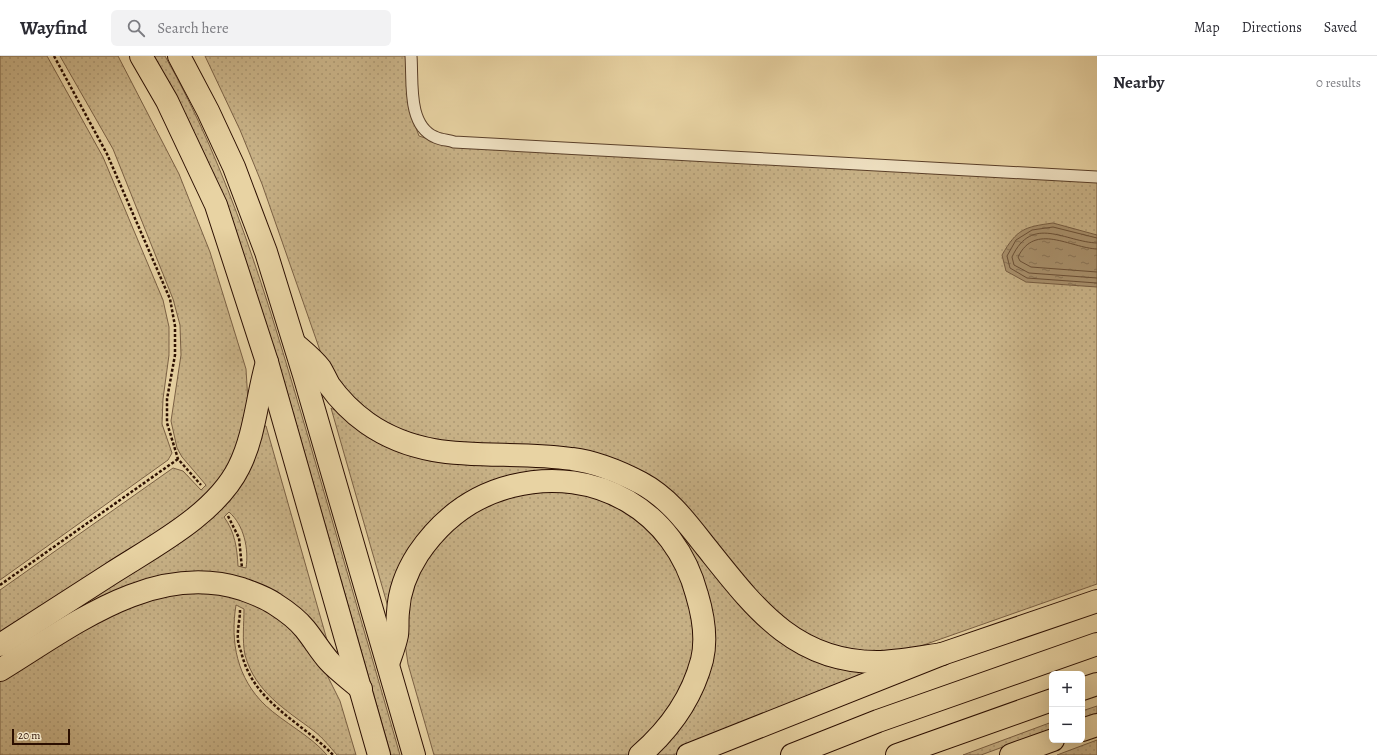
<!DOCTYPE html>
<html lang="en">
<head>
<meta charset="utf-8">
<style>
	:root { --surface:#fff; --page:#f2f2f3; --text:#2b2b33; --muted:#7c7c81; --line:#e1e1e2 }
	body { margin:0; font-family:Alegreya,serif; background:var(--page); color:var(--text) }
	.controls { position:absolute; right:12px; bottom:12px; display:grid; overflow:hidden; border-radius:6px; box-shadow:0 4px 16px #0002 }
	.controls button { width:36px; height:36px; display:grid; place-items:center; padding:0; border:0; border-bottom:1px solid var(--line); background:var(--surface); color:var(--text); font:20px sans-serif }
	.scale { position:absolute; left:12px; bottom:10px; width:58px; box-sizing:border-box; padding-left:4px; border:2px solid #2b0e00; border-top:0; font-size:11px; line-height:14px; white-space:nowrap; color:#2b0e00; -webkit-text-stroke:3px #f0e2c3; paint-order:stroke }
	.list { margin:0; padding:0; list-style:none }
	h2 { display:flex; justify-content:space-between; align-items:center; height:52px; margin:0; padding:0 16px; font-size:17px }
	h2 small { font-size:13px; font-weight:400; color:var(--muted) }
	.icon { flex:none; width:22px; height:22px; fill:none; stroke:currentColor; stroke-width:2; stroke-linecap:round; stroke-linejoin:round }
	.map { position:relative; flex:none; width:1097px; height:699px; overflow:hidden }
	header { display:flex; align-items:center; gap:24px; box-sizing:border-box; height:56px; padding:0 20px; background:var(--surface); border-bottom:1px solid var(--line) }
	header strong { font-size:19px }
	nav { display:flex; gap:22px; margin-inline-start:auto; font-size:14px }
	.search { width:280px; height:36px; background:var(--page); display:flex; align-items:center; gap:10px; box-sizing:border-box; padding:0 14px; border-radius:6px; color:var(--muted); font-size:15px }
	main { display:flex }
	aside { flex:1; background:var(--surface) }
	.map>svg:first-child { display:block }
	.grass { fill:url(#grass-dots); stroke:#7a6044; fill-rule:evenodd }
	.water { fill:url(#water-ripples); stroke:#765c41 }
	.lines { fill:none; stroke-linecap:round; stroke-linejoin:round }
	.shore { stroke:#6a4f36; stroke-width:1 }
	.lane-casing { stroke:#5a3f29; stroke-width:13 }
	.highway-casing { stroke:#2b0e00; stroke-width:24 }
	.path { stroke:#2b0e00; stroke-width:2.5; stroke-dasharray:3 2; stroke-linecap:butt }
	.lane { stroke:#f0e2c3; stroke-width:11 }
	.highway { stroke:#e8d3a3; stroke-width:22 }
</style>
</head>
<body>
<header>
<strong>Wayfind</strong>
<div class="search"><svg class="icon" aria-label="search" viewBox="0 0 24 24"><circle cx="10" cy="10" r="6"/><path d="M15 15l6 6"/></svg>Search here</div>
<nav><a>Map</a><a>Directions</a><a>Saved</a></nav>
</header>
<main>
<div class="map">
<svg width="1097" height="699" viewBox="0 0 1097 699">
	<defs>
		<pattern id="grass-dots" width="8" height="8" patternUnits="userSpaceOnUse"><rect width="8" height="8" fill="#c8b287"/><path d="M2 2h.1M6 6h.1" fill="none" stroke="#ac9873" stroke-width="1.8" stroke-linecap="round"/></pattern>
		<pattern id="water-ripples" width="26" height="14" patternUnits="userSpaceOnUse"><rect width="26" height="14" fill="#a8906c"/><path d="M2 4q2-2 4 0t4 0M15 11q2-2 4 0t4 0" fill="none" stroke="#897456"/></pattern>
	</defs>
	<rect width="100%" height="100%" fill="#e8d3a3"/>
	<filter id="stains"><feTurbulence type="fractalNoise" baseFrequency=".005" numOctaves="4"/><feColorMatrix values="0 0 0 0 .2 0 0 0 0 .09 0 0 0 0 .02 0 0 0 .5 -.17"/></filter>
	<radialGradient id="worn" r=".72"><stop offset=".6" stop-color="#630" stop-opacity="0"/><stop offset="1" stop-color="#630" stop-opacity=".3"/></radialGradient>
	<!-- grass -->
	<g class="grass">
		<path d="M0,0H47L103,101L163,244L169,271V299L163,343L162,368L172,397L168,404L0,524Z"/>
		<path d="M60,0H118L179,118L210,196L246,313L248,346L245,367L229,412L193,454L0,579V534L173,412L183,415L201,434L206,429L182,401L177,392L171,365L181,299L180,269L173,243L113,93Z"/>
		<path d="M154,0H165C230,115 267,242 304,367C336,478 368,588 400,699H391L284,325L234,171L204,97Z"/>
		<path d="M205,0H406L409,53L419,80L453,91L1097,126V528L918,591L895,595L875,596L836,592L780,564L650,423L464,390L396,375L356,348L324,306L262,128L240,74Z"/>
		<path d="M331,352L345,360L488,407L594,415L659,448L750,557L892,612L817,644L673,699H653L686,660L701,524L607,427L471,437L390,558Z"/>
		<path d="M261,369L266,370L329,591L202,517L0,606V597L177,485ZM229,456C244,469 249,493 246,512L238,510C237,492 235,476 224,461Z"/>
		<path d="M532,431L601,440L656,476L680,513L695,573L692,603L673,652L637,693L629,699H434L408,608L403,574L409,536L423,504L474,452Z"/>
		<path d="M216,533L279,559L321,607L340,645L356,699H337C330,691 322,681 314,675C286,654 255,636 245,599C242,584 244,568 244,553L236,549C230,586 237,622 265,649C284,667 310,679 327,699H0V623L93,565L145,543Z"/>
		<path d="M1097,650V657L1082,663V655Z"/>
		<path d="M1052,666V673L981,699H963Z"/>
		<path d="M1097,684V699H1057Z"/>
	</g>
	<!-- water -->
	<path class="water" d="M1053,167L1097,179V231L1026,226L1006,215L1002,199C1017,173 1024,171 1053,167Z"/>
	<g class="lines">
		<!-- shore -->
		<g class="shore">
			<path d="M1097,182L1053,171L1032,174L1016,184L1007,200L1010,212L1027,222L1097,227"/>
			<path d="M1097,187C1065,186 1032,158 1012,201L1014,209L1029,217L1097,222"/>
			<path d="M1097,193C1070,192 1035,166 1018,201L1020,205L1031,211L1097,216"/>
		</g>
		<defs>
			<path id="lane" d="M411,0C413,25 407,69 435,81C441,84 448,84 454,86L1097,121"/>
			<g id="highway">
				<path d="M141,0L167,45L216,149L267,306L379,699"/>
				<path d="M179,0L208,55L234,111L266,196L304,319L414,699"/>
				<path d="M295,288C303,295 313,303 320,312C323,317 326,323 329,329C339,343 353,357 367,367C431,412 501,392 572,403C596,406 620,416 641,427C669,442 687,467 706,491C754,551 795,608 881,606C901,605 922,601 942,598"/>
				<path d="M0,589C37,565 75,541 112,517C154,490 216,458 239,411C255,379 257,341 267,306"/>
				<path d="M388,608C391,599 395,589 397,579C398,572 397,564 398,556C399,536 407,515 418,498C441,464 472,440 512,430C596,409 675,455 697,539C703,559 707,583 702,604C692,642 670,673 640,699"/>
				<path d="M0,614C72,570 153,505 242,533C253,537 265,541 275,548C286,555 297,563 305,573C314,584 320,595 329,605C338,615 351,624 361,633"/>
				<path d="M1082,633L1097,628"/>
				<path d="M1082,674L1097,669"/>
				<path d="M688,699L942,598L1097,545"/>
				<path d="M792,699L878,665L1097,588"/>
				<path d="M897,699L1052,644"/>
				<path d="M1011,699L1053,684"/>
			</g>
		</defs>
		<!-- lane casing -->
		<use href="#lane" class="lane-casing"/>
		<!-- highway casing -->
		<use href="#highway" class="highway-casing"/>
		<!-- path -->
		<g class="path">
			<path d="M54,0L107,98L170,243L175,270V299L167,343V367L178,403L201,429"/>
			<path d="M228,460L239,482L242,512"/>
			<path d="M0,529L178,403"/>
			<path d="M240,554C240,563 237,574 238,584C238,589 241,594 242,599C255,648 301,665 333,699"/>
		</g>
		<!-- lane -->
		<use href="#lane" class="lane"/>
		<!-- highway -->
		<use href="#highway" class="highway"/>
	</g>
	<rect width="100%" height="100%" filter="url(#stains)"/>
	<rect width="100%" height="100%" fill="url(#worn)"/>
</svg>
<div class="controls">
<button>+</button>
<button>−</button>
</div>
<div class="scale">20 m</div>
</div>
<aside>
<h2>Nearby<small>0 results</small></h2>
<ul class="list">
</ul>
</aside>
</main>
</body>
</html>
